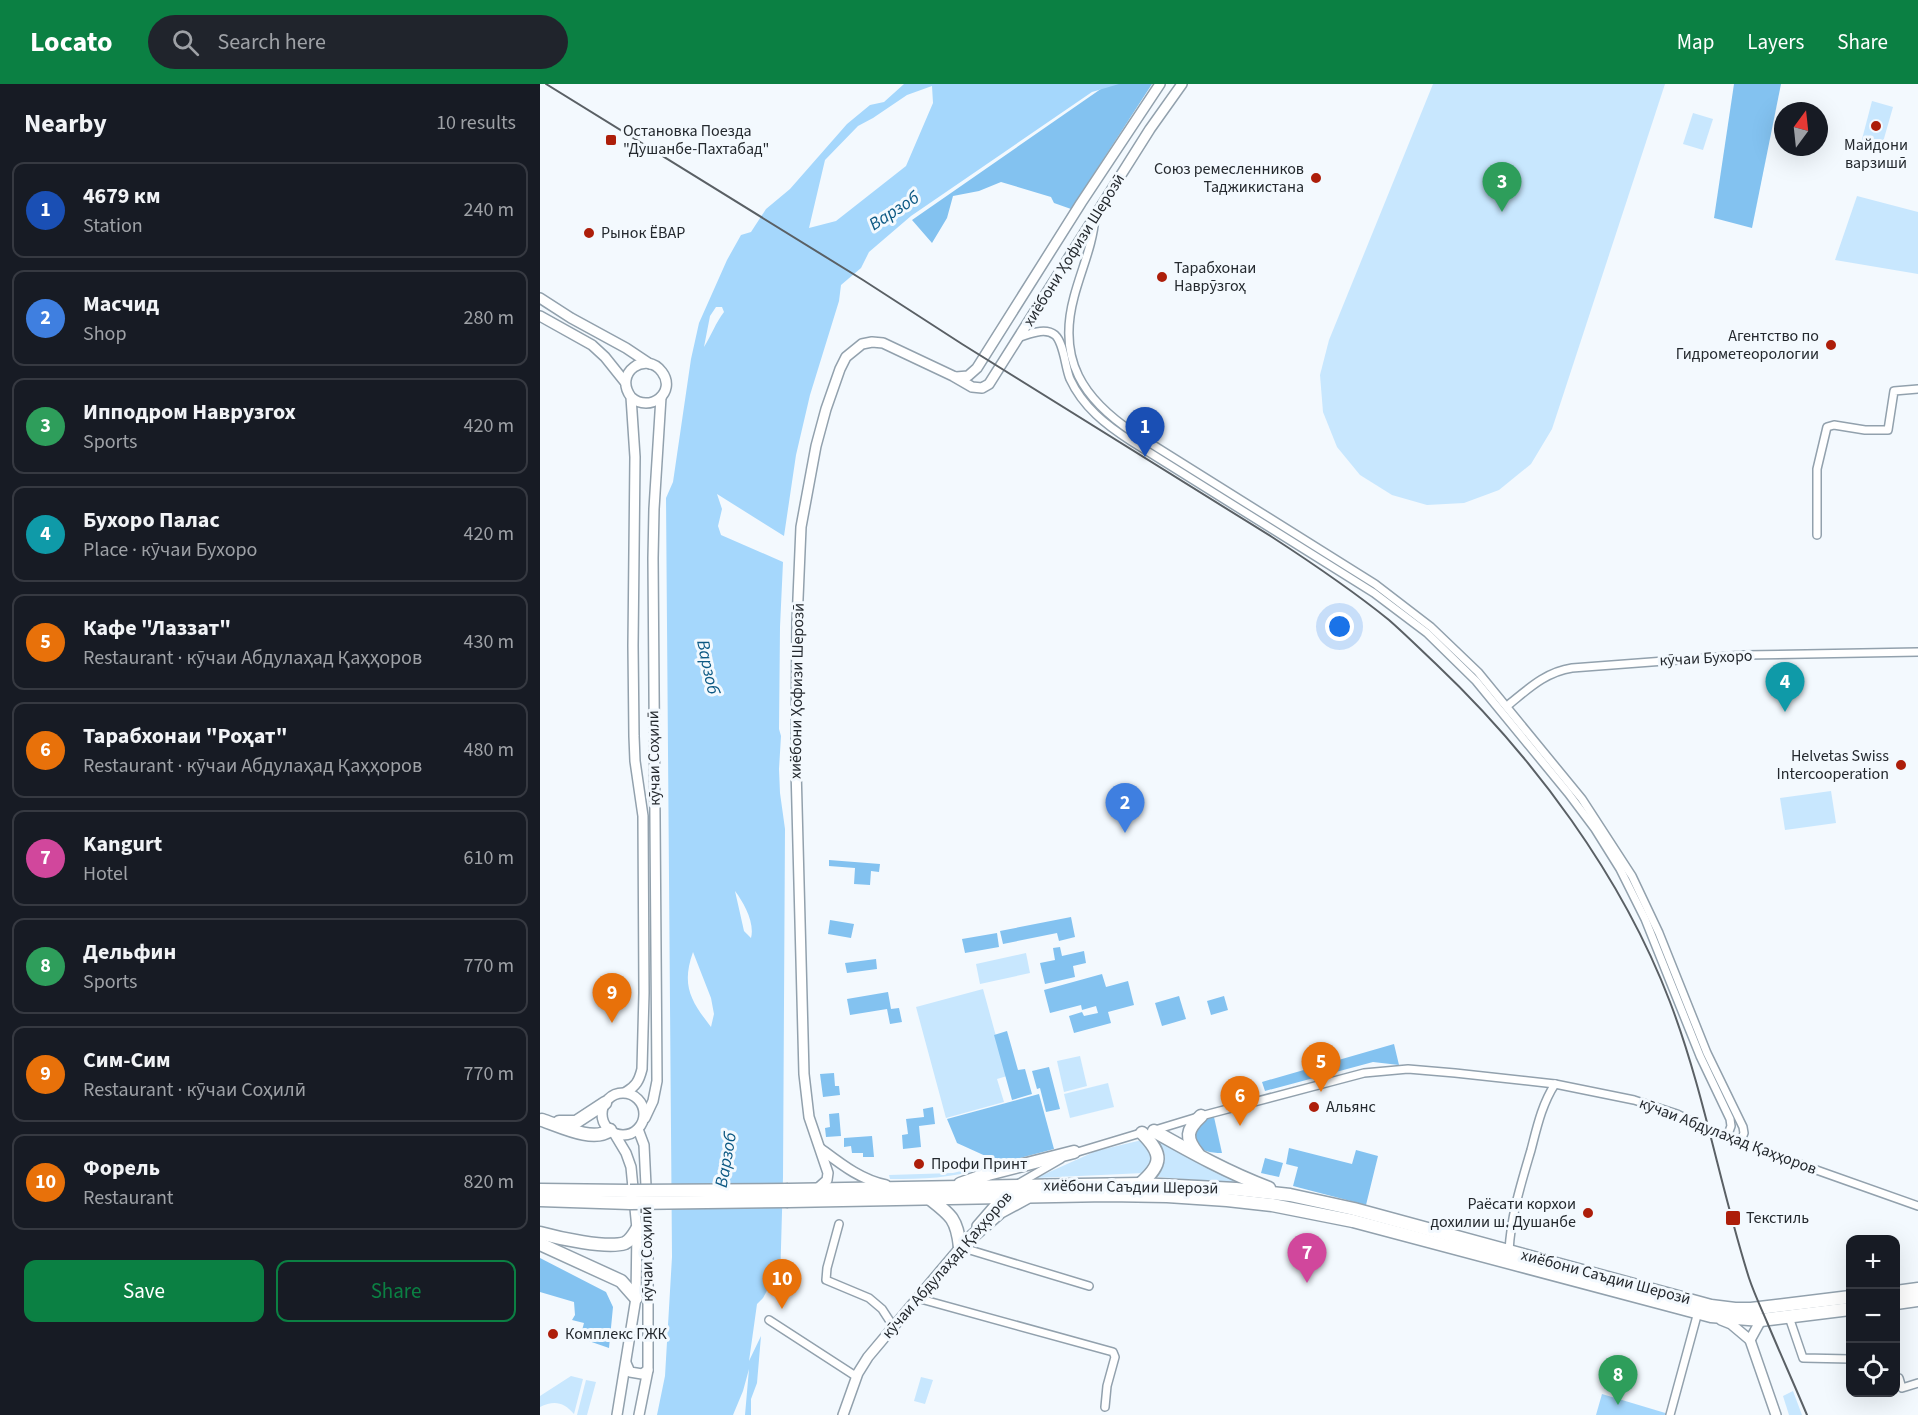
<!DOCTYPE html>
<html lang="en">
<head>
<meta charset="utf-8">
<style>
	:root { --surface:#171b24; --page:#20242c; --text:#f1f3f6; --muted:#9ea1a6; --line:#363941; --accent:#0b8043 }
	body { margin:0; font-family:"Source Sans 3",sans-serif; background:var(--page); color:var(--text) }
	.controls { position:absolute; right:18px; bottom:18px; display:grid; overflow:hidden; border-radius:12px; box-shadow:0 6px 24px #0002 }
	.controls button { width:54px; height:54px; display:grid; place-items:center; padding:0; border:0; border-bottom:2px solid var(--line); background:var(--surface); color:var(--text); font:30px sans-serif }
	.compass { position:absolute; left:1234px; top:18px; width:54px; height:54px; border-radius:50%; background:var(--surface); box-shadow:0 6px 24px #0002; rotate:15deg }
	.you { position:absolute; left:800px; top:543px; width:21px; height:21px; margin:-15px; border:4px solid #fff; border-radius:50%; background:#1a73e8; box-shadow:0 0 0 9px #1a73e833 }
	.badge { display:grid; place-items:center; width:39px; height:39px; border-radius:50%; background:var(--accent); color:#fff; font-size:20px; font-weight:700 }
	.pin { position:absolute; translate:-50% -50px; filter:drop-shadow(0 2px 3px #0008) }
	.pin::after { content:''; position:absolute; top:32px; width:21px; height:18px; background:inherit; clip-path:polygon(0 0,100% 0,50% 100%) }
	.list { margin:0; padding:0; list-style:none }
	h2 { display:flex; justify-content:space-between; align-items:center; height:78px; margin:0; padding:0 24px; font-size:26px }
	h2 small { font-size:20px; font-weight:400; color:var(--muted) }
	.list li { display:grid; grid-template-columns:39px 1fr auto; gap:18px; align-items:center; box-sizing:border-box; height:96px; margin:0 12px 12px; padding:0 12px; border:2px solid var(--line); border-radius:12px }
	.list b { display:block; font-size:22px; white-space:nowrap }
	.list p { margin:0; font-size:20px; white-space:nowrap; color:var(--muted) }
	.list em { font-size:20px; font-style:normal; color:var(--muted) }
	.actions { display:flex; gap:12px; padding:18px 24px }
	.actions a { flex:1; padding:14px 0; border:2px solid var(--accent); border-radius:12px; text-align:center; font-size:21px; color:var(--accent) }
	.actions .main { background:var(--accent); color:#fff }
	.icon { flex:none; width:33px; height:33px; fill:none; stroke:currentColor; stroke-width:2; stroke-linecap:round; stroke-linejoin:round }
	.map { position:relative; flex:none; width:1378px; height:1331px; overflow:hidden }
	header { display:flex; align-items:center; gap:36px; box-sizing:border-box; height:84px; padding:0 30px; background:var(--accent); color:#fff }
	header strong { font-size:28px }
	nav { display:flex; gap:33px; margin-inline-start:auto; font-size:21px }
	.search { width:420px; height:54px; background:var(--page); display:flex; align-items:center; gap:15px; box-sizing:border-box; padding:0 21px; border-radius:33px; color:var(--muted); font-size:22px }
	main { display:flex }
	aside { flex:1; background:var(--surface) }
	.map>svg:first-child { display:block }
	.green { fill:#c8e7fe }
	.forest { fill:#83c2f0 }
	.water { fill:#a5d7fc; fill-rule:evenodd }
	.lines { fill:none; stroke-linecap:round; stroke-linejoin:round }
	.street-casing { stroke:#92a1ad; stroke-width:10 }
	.secondary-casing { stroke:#92a1ad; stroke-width:12 }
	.highway-casing { stroke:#92a1ad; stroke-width:15 }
	.street { stroke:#fff; stroke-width:7 }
	.secondary { stroke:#fff; stroke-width:9 }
	.highway { stroke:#fff; stroke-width:12 }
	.rail { stroke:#5a6065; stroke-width:2 }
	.highway-bridge-casing { stroke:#92a1ad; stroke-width:15; stroke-linecap:butt }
	.highway-bridge { stroke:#fff; stroke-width:12 }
	.poi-dot { fill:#ad1e0a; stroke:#f3f9fe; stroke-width:2 }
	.labels { text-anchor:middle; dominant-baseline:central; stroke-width:6; stroke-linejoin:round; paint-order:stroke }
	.poi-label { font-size:16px; fill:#24292e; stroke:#f3f9fe; text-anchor:start }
	.street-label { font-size:16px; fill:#24292e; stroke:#f3f9fe }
	.water-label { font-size:18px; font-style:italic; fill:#0b5883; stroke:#f3f9fe }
</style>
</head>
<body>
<header>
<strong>Locato</strong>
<div class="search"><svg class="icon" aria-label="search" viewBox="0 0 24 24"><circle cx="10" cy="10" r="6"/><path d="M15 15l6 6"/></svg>Search here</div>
<nav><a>Map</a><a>Layers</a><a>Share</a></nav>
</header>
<main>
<aside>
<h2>Nearby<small>10 results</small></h2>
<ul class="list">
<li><span class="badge" style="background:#1a4fb4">1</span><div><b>4679 км</b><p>Station</p></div><em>240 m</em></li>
<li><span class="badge" style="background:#3f7fe0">2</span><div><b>Масчид</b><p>Shop</p></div><em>280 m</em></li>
<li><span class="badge" style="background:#2e9e5b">3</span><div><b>Ипподром Наврузгох</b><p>Sports</p></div><em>420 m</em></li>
<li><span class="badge" style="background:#0f9aa8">4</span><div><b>Бухоро Палас</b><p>Place · кӯчаи Бухоро</p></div><em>420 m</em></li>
<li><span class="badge" style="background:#e8710a">5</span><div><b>Кафе &quot;Лаззат&quot;</b><p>Restaurant · кӯчаи Абдулаҳад Қаҳҳоров</p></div><em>430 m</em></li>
<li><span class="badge" style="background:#e8710a">6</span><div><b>Тарабхонаи &quot;Роҳат&quot;</b><p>Restaurant · кӯчаи Абдулаҳад Қаҳҳоров</p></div><em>480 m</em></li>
<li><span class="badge" style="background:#d1479c">7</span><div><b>Kangurt</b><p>Hotel</p></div><em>610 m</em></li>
<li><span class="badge" style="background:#2e9e5b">8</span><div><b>Дельфин</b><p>Sports</p></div><em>770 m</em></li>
<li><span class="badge" style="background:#e8710a">9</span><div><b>Сим-Сим</b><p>Restaurant · кӯчаи Соҳилӣ</p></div><em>770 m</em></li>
<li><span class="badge" style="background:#e8710a">10</span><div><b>Форель</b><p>Restaurant</p></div><em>820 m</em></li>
</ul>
<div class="actions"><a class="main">Save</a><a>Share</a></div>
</aside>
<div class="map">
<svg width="1378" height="1331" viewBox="0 0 1378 1331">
	<rect width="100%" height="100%" fill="#f3f9fe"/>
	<!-- green -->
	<g class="green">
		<path d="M893,0H1125L1012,345L991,380L959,406L924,419L887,421L852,411L820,391L797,363L783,328L780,291L789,256Z"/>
		<path d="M1332,17L1353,23L1341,65L1321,59Z"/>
		<path d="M1153,29L1173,35L1163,66L1143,60Z"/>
		<path d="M1317,112L1378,128V190L1295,176Z"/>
		<path d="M1291,707L1296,739L1245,746L1240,714Z"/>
		<path d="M486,869L490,889L440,900L436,880Z"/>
		<path d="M443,905L467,992L457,995L464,1018L406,1034L376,923Z"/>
		<path d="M540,972L547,1002L524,1008L517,977Z"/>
		<path d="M568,999L574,1023L530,1034L524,1010Z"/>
		<path d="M616,1055L707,1100L618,1093C627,1077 628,1069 616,1055Z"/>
		<path d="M602,1056L606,1058L614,1077L604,1089L496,1094L556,1067Z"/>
		<path d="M441,1082L443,1085C410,1094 384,1095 350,1095L349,1091L413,1089Z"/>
		<path d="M31,1292L43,1295L34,1330C24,1318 14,1316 0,1323V1312Z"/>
		<path d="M381,1293L393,1296L385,1320L374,1317Z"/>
		<path d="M46,1296L56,1298L47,1331H37Z"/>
		<path d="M1253,1307L1262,1331H1249L1243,1312Z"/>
	</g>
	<!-- forest -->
	<g class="forest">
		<path d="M568,0H612L531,125L514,119L511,113L461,98L439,107L413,112L407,134L392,159L372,136Z"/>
		<path d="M1194,0H1241L1212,144L1174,134Z"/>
		<path d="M289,776L340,780L339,788L331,787L330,801L314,800L315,784L289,782Z"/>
		<path d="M531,833L535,853L519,857L517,849L463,860L460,847Z"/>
		<path d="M290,836L314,840L311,854L288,850Z"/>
		<path d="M457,849L459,863L425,869L422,855Z"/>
		<path d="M520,863L522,872L544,867L546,879L533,882L535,893L505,900L500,879L515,876L513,864Z"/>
		<path d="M336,875L337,885L307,889L305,879Z"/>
		<path d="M562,890L566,903L588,897L594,921L568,928L571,939L534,949L529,932L542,928L544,932L558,929L556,922L542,926L541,921L510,929L504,906Z"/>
		<path d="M348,908L351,925L359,924L362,938L350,940L347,925L310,931L307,915Z"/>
		<path d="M639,912L646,935L622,942L615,919Z"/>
		<path d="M684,912L688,926L671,931L667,917Z"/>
		<path d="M467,947L478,986L485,985L492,1010L472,1016L454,951Z"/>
		<path d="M854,960L859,981L833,978L725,1007L722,998Z"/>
		<path d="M509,983L520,1025L506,1028L500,1004L497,1005L492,987Z"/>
		<path d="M294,989L295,1002H299L300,1011L283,1013L280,990Z"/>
		<path d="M499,1010L514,1065L461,1079L417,1059L407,1035Z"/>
		<path d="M393,1023L395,1040L379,1042L381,1063L363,1065L362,1051L368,1050L366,1035L384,1033L383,1025Z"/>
		<path d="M299,1029L301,1052L286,1053L285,1044L290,1043L289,1030Z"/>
		<path d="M674,1033L682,1069C670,1069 661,1067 653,1058C655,1043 660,1036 674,1033Z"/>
		<path d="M332,1052L334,1073H323V1069H312L311,1062L304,1063V1054Z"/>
		<path d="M749,1064L812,1080L816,1066L838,1072L826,1121L753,1102L758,1083L746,1080Z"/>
		<path d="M725,1074L743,1079L739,1093L721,1089Z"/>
		<path d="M0,1174L66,1208L73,1223L69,1264L40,1254L44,1239L32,1236L35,1231L34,1218L0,1208Z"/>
	</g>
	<!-- water -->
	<g class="water">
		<path d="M364,0H579L552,8L371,132L329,168L321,184L301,201L299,217L270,311L256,371L244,452L177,410L182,425L178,442L181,451L243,478L240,543L239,645L241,652L239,685L240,709L245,745L243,1093L240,1199L230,1201L223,1214L217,1220L209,1277L221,1252L217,1299L211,1315V1331H205L209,1285L203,1307L193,1331H117L125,1292L132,1173L126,414L133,398L151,275L159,239L187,176L201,151L211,148L226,125L250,105L307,40L330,21L344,18ZM392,2L393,19L366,82L296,137L269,144L285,76L318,42L333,34L367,11ZM176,223H182L184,228C176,238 171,252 164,263L170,232ZM195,807C204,819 215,839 211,854L204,847ZM153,868L171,914L174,930L171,943C151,917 141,902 153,868Z"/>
		<path d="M1062,1310L1132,1331H1056Z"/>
	</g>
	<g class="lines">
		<defs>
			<g id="street">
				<path d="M555,133C553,161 541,186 534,213C517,276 543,315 594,349L835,500L891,543L938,588L1042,715L1092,792L1119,849L1167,969L1203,1043L1204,1049L1200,1059"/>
				<path d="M480,253C490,250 505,243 515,251C524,259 525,283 530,295C543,323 566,341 591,357L834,509L887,549L936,597L1028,709L1055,745L1080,785L1105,835L1160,972L1190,1035L1191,1042L1187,1053"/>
				<path d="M1277,451V385L1287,343L1294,341L1325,346H1348L1354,307L1378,305"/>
				<path d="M967,622C987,606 1005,588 1032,584L1204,571L1378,568"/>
				<path d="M615,1046L661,1032L824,989L868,985L915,989L1015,1000L1094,1016L1137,1030L1169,1046L1220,1066L1378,1122"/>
				<path d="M531,1070L604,1048"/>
				<path d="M476,1101L521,1075"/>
				<path d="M299,1140L287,1184L286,1196L329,1214L342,1225L353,1242"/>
				<path d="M420,1163L549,1202"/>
				<path d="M969,1167C971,1131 981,1100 991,1066C997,1043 1002,1020 1015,1000"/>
				<path d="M377,1214L573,1268L575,1273L567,1302L565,1323"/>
				<path d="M1249,1233L1263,1274L1310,1275"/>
				<path d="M229,1236L317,1293"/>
				<path d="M1356,1295L1359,1294L1362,1304L1378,1299"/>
				<path d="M1130,1331L1158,1228"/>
			</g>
			<g id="secondary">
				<path d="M0,214L31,234L86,264L110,280"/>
				<path d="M0,232L52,261L65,273L85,298"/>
				<path d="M416,293L428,292L437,284L541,119L620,0"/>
				<path d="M86,1008C96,1002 99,997 102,985L104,909L103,732L95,677L94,652L93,562L95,373L91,313C73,289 106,266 122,288C137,308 110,330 91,313"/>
				<circle cx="83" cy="1030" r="21"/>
				<path d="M105,1034L113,1017L117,997L113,474L114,425L121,313"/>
				<path d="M98,1045L104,1061L108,1143V1286L99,1331"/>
				<path d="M74,1049L86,1069L91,1083L97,1145L96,1214L77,1331"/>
				<path d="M281,1065C301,1080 321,1096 346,1101"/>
				<path d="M277,1105L287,1096L288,1089L269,1033L264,990L256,684L257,538L261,443L276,362L286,325L300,285L306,273L322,260L332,258L343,259L413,292L432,303L442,304L449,300L610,45L642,0"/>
				<path d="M437,1142L463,1112"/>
				<path d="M1181,1236L1191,1240L1210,1256L1221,1236"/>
				<path d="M1210,1256L1236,1331"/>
				<path d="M86,1279L90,1288L102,1290L108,1286"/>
				<path d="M303,1331L318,1289L328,1273L423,1160"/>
			</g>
			<g id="highway">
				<path d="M2,1036C20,1042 54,1059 70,1046"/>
				<path d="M19,1038H36L65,1019"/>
				<path d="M614,1047C651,1068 689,1089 729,1104"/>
				<path d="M658,1070C645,1054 646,1046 661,1032"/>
				<path d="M420,1100L448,1090L534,1068"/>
				<path d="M600,1100C623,1080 623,1070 602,1049"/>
				<path d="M0,1106L90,1107"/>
				<path d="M248,1106L600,1100L696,1105L750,1111L814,1125L1171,1222L1195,1225H1211L1310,1213"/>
				<path d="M389,1114C411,1131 417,1135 420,1163"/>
				<path d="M0,1116L90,1119"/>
				<path d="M248,1117L567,1111L627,1112L687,1116L732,1121L813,1137L1171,1232L1221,1236L1310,1225"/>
				<path d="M0,1149C18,1154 67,1165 85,1159C91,1156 94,1150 97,1145"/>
				<path d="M0,1160L81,1197L96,1214"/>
				<path d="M420,1163L460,1128L486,1114"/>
				<path d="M1356,1208L1378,1205"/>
				<path d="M1356,1219L1378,1216"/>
			</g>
		</defs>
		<!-- street casing -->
		<use href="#street" class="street-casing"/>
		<!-- secondary casing -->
		<use href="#secondary" class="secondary-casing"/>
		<!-- highway casing -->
		<use href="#highway" class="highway-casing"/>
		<!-- street -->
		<use href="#street" class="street"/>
		<!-- secondary -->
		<use href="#secondary" class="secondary"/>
		<!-- highway -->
		<use href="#highway" class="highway"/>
		<!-- rail -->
		<path class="rail" d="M6,0L323,196L422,260L732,453C772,479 812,506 849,536C865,550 880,565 896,580C993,672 1082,792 1130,918C1164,1007 1180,1103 1209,1194C1214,1209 1221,1224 1227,1238C1240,1269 1254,1300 1267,1331"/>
		<defs>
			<g id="highway-bridge">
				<path d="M90,1107L248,1106"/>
				<path d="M90,1119L248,1117"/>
			</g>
		</defs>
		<!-- highway-bridge casing -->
		<use href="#highway-bridge" class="highway-bridge-casing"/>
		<!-- highway-bridge -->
		<use href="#highway-bridge" class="highway-bridge"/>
	</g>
	<!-- markers -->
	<g class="poi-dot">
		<circle cx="1336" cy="42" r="6"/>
		<rect x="65" y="50" width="12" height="12" rx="3"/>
		<circle cx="776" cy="94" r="6"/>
		<circle cx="49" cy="149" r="6"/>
		<circle cx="622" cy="193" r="6"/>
		<circle cx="1291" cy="261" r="6"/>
		<circle cx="1361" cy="681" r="6"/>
		<circle cx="774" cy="1023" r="6"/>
		<circle cx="379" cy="1080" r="6"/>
		<circle cx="1048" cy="1129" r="6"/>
		<rect x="1185" y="1126" width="16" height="16" rx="3"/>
		<circle cx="13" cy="1250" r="6"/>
	</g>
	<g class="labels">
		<!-- poi labels -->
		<g class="poi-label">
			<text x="83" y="47">Остановка Поезда<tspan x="83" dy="18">"Душанбе-Пахтабад"</tspan></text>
			<text x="1336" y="61" text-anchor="middle">Майдони<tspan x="1336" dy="18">варзишӣ</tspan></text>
			<text x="764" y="85" text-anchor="end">Союз ремесленников<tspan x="764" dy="18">Таджикистана</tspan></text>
			<text x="61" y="149">Рынок ЁВАР</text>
			<text x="634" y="184">Тарабхонаи<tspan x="634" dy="18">Наврӯзгоҳ</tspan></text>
			<text x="1279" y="252" text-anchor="end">Агентство по<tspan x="1279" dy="18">Гидрометеорологии</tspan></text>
			<text x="1349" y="672" text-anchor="end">Helvetas Swiss<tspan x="1349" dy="18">Intercooperation</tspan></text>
			<text x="786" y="1023">Альянс</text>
			<text x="391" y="1080">Профи Принт</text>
			<text x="1036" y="1120" text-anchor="end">Раёсати корхои<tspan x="1036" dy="18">дохилии ш. Душанбе</tspan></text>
			<text x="1206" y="1134">Текстиль</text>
			<text x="25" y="1250">Комплекс ГЖК</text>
		</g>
		<!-- street labels -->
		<g class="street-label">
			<text transform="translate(534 166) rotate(-58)">хиёбони Ҳофизи Шерозӣ</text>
			<text transform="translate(1166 574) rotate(-3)">кӯчаи Бухоро</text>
			<text transform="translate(257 607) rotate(-89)">хиёбони Ҳофизи Шерозӣ</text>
			<text transform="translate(114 674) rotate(-91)">кӯчаи Соҳилӣ</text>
			<text transform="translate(1188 1052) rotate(21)">кӯчаи Абдулаҳад Қаҳҳоров</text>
			<text transform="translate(591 1103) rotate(1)">хиёбони Саъдии Шерозӣ</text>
			<text transform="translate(107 1170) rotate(-91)">кӯчаи Соҳилӣ</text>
			<text transform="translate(407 1181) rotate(-49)">кӯчаи Абдулаҳад Қаҳҳоров</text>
			<text transform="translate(1066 1193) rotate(15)">хиёбони Саъдии Шерозӣ</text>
		</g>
		<!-- water labels -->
		<g class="water-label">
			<text transform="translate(354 127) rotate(-33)">Варзоб</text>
			<text transform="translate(168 583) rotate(78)">Варзоб</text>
			<text transform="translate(186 1076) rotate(-80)">Варзоб</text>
		</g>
	</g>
</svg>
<div class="controls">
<button>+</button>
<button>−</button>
<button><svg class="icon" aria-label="locate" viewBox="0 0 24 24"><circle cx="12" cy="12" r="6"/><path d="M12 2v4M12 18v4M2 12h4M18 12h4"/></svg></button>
</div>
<svg class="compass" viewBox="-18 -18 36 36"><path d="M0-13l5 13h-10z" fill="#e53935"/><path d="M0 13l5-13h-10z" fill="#9ea1a6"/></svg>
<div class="you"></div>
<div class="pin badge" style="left:605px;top:373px;background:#1a4fb4">1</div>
<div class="pin badge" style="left:585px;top:749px;background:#3f7fe0">2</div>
<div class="pin badge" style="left:962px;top:128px;background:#2e9e5b">3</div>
<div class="pin badge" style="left:1245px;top:628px;background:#0f9aa8">4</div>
<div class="pin badge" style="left:781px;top:1008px;background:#e8710a">5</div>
<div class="pin badge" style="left:700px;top:1042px;background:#e8710a">6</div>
<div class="pin badge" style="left:767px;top:1199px;background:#d1479c">7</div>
<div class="pin badge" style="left:1078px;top:1321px;background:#2e9e5b">8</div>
<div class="pin badge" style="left:72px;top:939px;background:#e8710a">9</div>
<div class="pin badge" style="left:242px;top:1225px;background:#e8710a">10</div>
</div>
</main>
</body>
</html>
